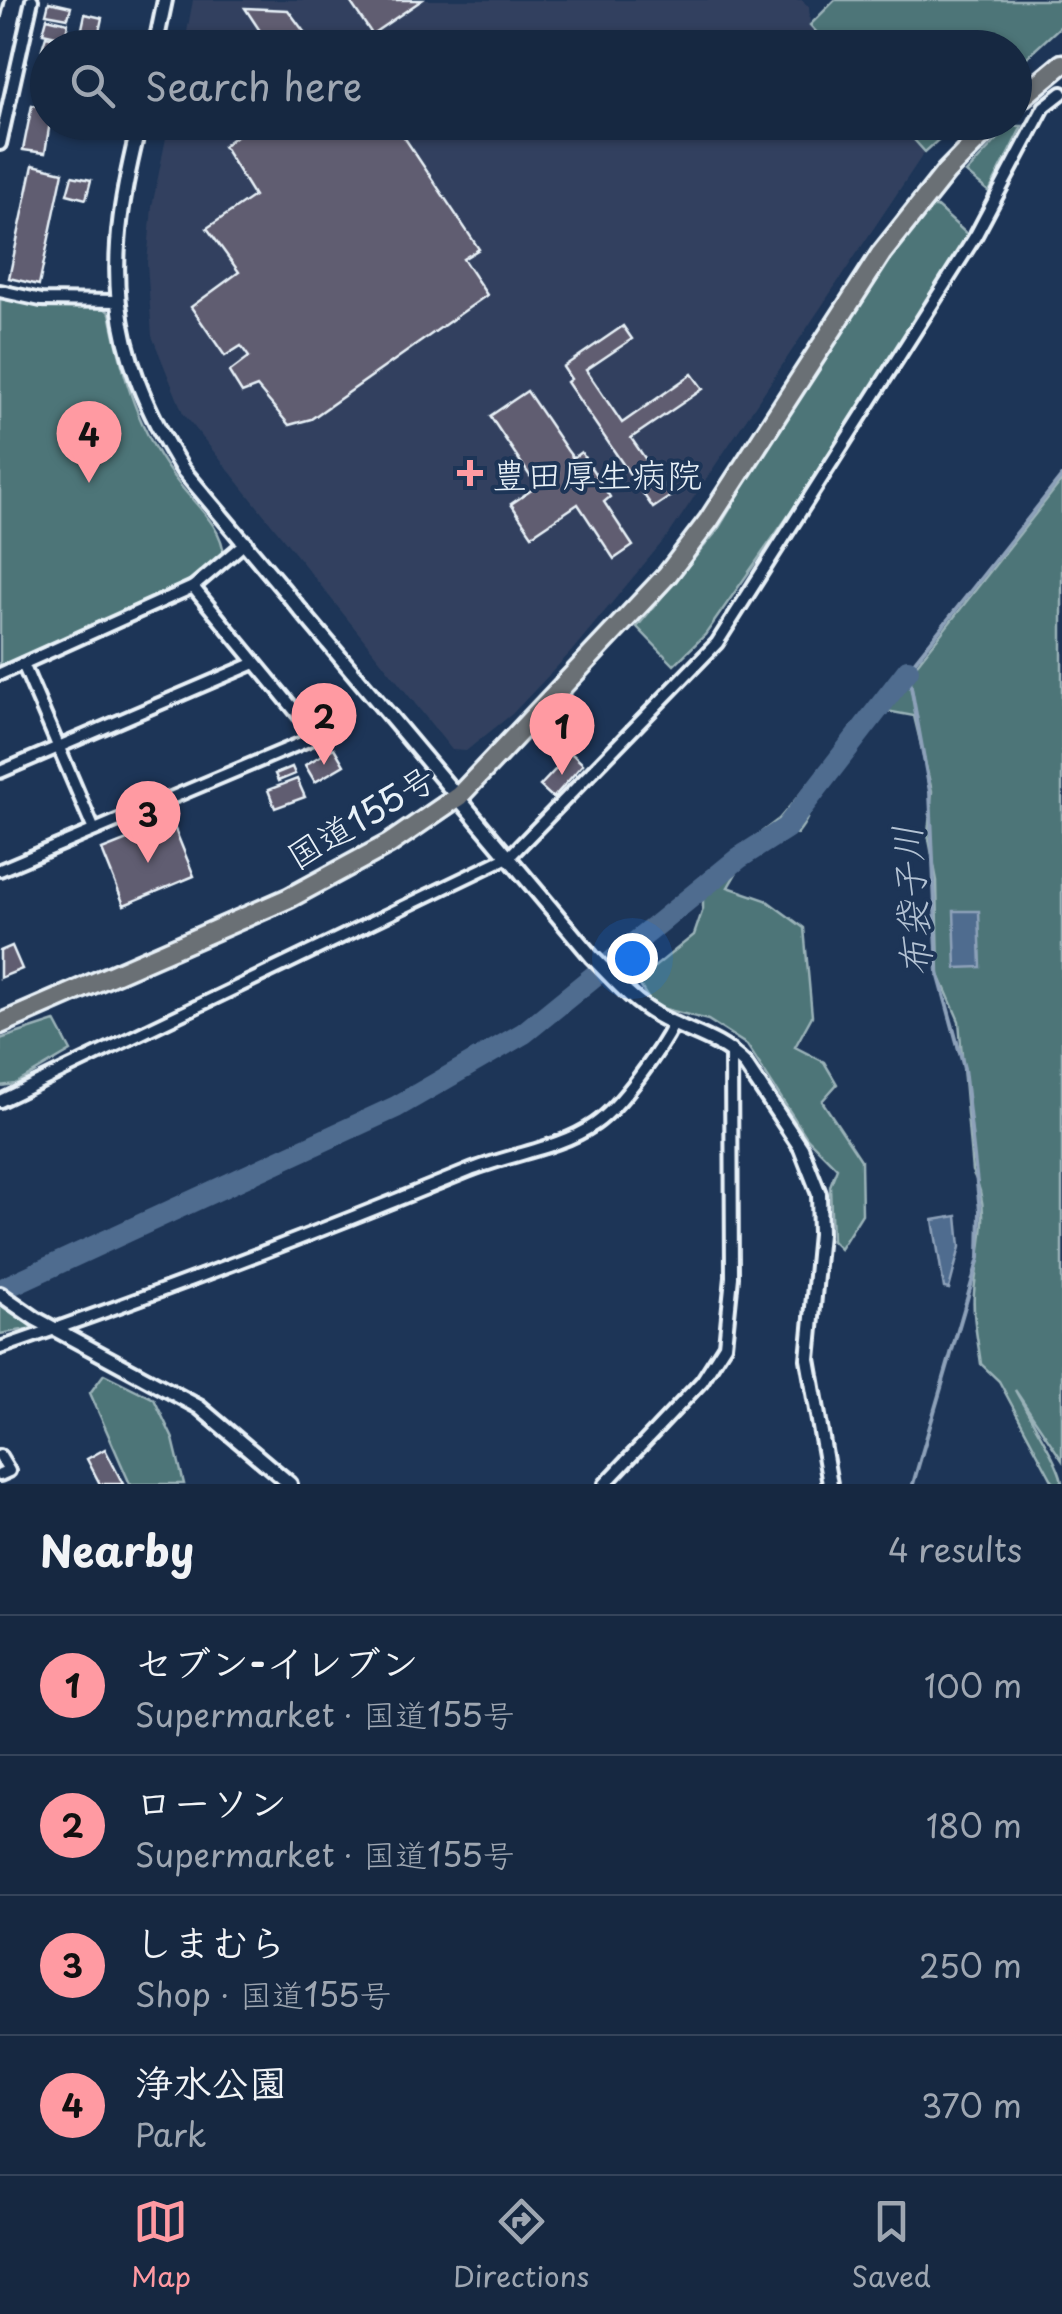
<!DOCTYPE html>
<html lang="en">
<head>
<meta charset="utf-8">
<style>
	:root { --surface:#162841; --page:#23344c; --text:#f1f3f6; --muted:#9ea6b1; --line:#35445a; --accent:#ff9aa2 }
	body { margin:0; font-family:"Playpen Sans","Klee One",sans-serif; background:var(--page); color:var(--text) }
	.you { position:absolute; left:632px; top:958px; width:35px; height:35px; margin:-25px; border:8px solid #fff; border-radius:50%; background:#1a73e8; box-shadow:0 0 0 15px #1a73e833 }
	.badge { display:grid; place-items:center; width:65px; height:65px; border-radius:50%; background:var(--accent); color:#111; font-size:32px; font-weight:700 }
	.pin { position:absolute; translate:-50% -82px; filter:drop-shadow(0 2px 5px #0008) }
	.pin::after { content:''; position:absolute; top:52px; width:35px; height:30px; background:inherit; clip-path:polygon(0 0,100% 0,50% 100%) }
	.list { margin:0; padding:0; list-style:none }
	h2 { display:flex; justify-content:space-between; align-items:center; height:130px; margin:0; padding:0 40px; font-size:42px }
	h2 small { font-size:32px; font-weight:400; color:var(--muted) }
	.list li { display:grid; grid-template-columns:65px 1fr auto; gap:30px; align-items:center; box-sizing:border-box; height:140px; padding:0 40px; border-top:2px solid var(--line) }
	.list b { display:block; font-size:38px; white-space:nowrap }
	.list p { margin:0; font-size:32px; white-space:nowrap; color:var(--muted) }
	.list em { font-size:32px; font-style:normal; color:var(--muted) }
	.icon { flex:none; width:55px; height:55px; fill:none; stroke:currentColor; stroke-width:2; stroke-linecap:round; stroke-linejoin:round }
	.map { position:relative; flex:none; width:1062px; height:1484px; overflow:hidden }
	.search { position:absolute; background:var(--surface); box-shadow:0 2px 8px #0004; left:30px; right:30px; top:30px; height:110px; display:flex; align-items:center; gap:25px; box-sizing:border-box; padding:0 35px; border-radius:55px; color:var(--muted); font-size:38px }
	.sheet { height:690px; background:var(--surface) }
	nav { display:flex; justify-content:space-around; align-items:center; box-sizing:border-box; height:140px; border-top:2px solid var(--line); background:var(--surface); font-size:28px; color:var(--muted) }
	nav a { display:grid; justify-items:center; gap:5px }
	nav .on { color:var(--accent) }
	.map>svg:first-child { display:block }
	.built { fill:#31415f }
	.green { fill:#4d7478; stroke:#9ab2b8; stroke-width:2.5 }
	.water { fill:#506c8f; stroke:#8da1b9; stroke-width:2.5 }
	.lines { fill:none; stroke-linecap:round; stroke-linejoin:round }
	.stream { stroke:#8da1b9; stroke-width:4 }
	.river { stroke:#506c8f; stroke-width:22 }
	.building { fill:#615d71; stroke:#e8f1f8; stroke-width:2.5 }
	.minor-casing { stroke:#e8f1f8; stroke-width:18 }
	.tertiary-casing { stroke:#e8f1f8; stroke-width:20 }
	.trunk-casing { stroke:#e8f1f8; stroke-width:25 }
	.minor { stroke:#1d3557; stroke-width:10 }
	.tertiary { stroke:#1d3557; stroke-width:12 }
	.trunk { stroke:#6b6f75; stroke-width:18 }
	.rail { stroke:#e8f1f8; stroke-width:4 }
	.poi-dot { fill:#ff9aa2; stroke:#1d3557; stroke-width:4 }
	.labels { text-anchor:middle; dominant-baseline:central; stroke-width:8; stroke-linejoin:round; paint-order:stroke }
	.poi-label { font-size:35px; fill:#e8f1f8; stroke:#1d3557; text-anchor:start }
	.street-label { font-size:35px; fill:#e8f1f8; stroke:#1d3557 }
	.water-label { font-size:38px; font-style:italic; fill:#b3c2d3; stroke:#1d3557 }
</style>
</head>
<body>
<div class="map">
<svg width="1062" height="1484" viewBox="0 0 1062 1484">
	<rect width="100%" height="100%" fill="#1d3557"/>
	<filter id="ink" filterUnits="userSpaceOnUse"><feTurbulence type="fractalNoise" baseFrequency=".01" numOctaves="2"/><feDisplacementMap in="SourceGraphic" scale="20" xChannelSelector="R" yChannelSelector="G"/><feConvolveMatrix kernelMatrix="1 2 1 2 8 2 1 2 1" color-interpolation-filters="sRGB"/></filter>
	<g filter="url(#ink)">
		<!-- built -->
		<g class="built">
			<path d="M193,0H802L809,7L810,25L829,47L184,48Z"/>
			<path d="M896,122L924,153L670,533L570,653L512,714L466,751L452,750L183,413L152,336L147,263L152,207L169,123Z"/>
		</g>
		<!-- green -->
		<g class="green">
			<path d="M835,0H1062V25L1015,68L1014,48L830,47L810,25Z"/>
			<path d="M899,123H957L925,152Z"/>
			<path d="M1010,126H1022L989,192L966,173Z"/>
			<path d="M927,207H937L968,235L793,509L705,635L674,665L637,627L717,531L812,372Z"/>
			<path d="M0,296L44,308L103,307L110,313C123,377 138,433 180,485C197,506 223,528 224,556L187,587L0,669Z"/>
			<path d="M1062,480V1460L1015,1390C1026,1411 1062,1467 1062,1484H1054L999,1381L981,1364C978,1341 972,1316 974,1293C977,1252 994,1210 972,1171L959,1021L939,975L937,881L928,834L932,791L914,716L887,711C863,729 829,757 818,785C809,807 813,814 797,834L774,831L749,851L728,887L766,900L804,928L812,1016L795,1047L824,1062L837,1084L822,1101L861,1160L862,1214L840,1249L832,1241L830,1186L837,1168L807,1138L747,1045L708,1020L653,1006L637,981L694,935L703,909V887L713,868L779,819L884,694L914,668Z"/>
			<path d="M55,1021L71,1051L15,1084L0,1086V1039Z"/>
			<path d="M0,1302L39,1327L0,1334Z"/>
			<path d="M104,1374L154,1399L173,1439L184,1484H130L90,1393Z"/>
		</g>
		<!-- water -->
		<g class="water">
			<path d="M954,911H979L981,967L956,968Z"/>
			<path d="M957,1216L960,1247L949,1289L944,1288L933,1220Z"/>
		</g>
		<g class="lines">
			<!-- stream -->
			<path class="stream" d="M913,1484L979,1258L980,1210L964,1068L938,973L930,792L908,670L1062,476"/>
			<!-- river -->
			<path class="river" d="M0,1290L396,1107L524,1033L739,858L786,828L908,670"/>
		</g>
		<!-- building -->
		<g class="building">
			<path d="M349,0H422L372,34Z"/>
			<path d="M49,2L71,7L68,18L46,14Z"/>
			<path d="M245,8L288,10L316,48H261L268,43Z"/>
			<path d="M85,14L102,18L97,41L80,38Z"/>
			<path d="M47,18L68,23L65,38L43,33Z"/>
			<path d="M46,36L66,41L64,48L42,49Z"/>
			<path d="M38,62L48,63V75L36,73Z"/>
			<path d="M32,105L48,108L50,122L45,153L23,150Z"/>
			<path d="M91,122H110L107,134L89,130Z"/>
			<path d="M254,122H394L479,249L463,259L487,295L311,419L289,425L257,387L242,393L229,372L249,357L241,346L225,356L191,307L239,272L207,228L254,196L223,146Z"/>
			<path d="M33,165L63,172L39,285L9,278Z"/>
			<path d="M72,176L91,180L86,199L67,194Z"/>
			<path d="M623,326L632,339L586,370L622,423L692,374L703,389L631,438L671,496L653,508L567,382L571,379L563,367Z"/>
			<path d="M527,391L567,450L573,458L581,452L610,497L604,502L633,546L614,559L578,504L532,535L511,504L558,472L554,465H547L530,476L490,416Z"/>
			<path d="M334,748L344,765L315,782L305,765Z"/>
			<path d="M571,753L583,764L553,798L540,786Z"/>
			<path d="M292,767L295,774L278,781L275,774Z"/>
			<path d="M297,779L305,797L275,808L268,790Z"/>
			<path d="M172,822L194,876L124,905L102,850Z"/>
			<path d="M12,946L22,969L0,978V951Z"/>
			<path d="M105,1449L123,1484H100L87,1459Z"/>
		</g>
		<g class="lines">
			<defs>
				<g id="minor">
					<path d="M0,144L32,0"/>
					<path d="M0,291L41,300L118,301"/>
					<path d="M23,664L94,830"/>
					<path d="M0,674L193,587L246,542"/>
					<path d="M0,772L255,663"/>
					<path d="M0,870L311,739V730L193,587"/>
					<path d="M0,1101L510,856L717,643L976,235L1044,107L1062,93"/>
					<path d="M0,1348C158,1294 314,1234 468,1171C510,1154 559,1149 595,1124C621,1106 660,1051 674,1023"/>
					<path d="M0,1456L9,1471L0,1475"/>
					<path d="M605,1484L702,1381L725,1345L732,1277L731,1050"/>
				</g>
				<g id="tertiary">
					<path d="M155,48L165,0"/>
					<path d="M140,122C104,262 105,345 183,470L592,957C612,977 632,1001 657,1015C688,1033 718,1037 745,1064L801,1148L819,1194L820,1234L808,1359L830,1484"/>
					<path d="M0,1294L36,1319L199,1407L290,1484"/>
				</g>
				<g id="trunk">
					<path d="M1014,104L1062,64"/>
					<path d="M0,1024L289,898L389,844L459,796L667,575L709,520L881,254L946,172L995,122"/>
				</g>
			</defs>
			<!-- minor casing -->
			<use href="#minor" class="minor-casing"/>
			<!-- tertiary casing -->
			<use href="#tertiary" class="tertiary-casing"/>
			<!-- trunk casing -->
			<use href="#trunk" class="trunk-casing"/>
			<!-- minor -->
			<use href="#minor" class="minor"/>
			<!-- tertiary -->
			<use href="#tertiary" class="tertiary"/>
			<!-- trunk -->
			<use href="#trunk" class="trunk"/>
			<!-- rail -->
			<path class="rail" d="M0,21L5,0"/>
		</g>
	</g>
	<!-- markers -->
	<path class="poi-dot" d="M465 458h10v10h10v10h-10v10h-10v-10h-10v-10h10z"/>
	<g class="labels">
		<!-- poi labels -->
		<g class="poi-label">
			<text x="492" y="473">豊田厚生病院</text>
		</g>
		<!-- street labels -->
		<g class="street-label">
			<text transform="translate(360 816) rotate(-31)">国道155号</text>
		</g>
		<!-- water labels -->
		<g class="water-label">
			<text transform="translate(910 901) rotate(-94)">布袋子川</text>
		</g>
	</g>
</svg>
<div class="you"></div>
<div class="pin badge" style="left:562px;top:775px">1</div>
<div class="pin badge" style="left:324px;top:765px">2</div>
<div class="pin badge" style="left:148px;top:863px">3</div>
<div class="pin badge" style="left:89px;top:483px">4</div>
<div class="search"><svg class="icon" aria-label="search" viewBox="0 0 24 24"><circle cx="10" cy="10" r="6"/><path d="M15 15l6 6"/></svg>Search here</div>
</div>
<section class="sheet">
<h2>Nearby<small>4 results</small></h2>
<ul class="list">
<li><span class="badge">1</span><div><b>セブン-イレブン</b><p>Supermarket · 国道155号</p></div><em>100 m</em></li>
<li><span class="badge">2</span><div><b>ローソン</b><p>Supermarket · 国道155号</p></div><em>180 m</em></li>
<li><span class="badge">3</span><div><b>しまむら</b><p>Shop · 国道155号</p></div><em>250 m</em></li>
<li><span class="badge">4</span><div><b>浄水公園</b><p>Park</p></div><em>370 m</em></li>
</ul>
</section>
<nav>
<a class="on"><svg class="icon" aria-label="map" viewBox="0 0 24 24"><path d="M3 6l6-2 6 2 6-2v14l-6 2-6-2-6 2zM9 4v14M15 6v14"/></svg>Map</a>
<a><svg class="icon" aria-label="directions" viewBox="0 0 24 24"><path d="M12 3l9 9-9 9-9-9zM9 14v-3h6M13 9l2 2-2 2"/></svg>Directions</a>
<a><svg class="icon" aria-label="saved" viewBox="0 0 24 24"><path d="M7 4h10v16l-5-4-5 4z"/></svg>Saved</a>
</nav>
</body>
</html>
